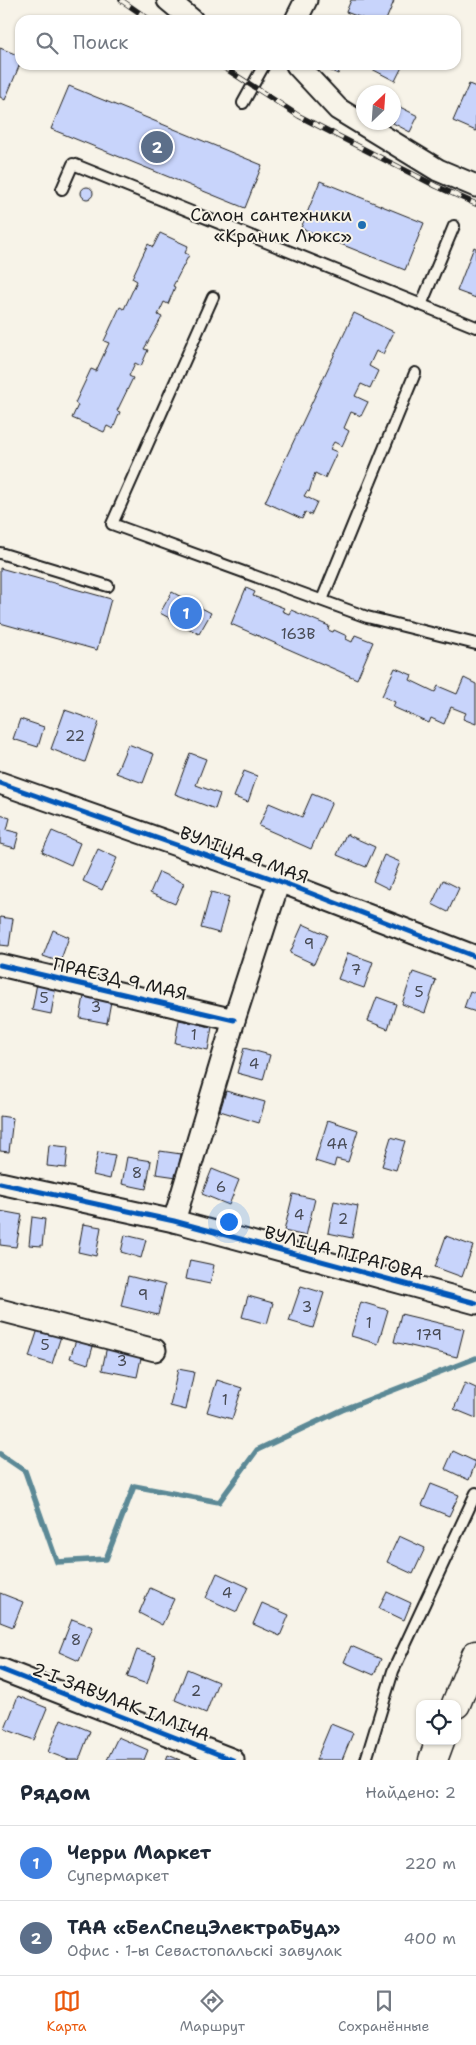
<!DOCTYPE html>
<html lang="ru">
<head>
<meta charset="utf-8">
<style>
	:root { --surface:#fff; --page:#f6f6f7; --text:#1f2937; --muted:#747a83; --line:#e0e1e3; --accent:#ea580c }
	body { margin:0; font-family:"Shantell Sans",sans-serif; background:var(--page); color:var(--text) }
	.controls { position:absolute; right:15px; bottom:15px; display:grid; overflow:hidden; border-radius:10px; box-shadow:0 1px 4px #0004 }
	.controls button { width:45px; height:45px; display:grid; place-items:center; padding:0; border:0; border-bottom:1px solid var(--line); background:var(--surface); color:var(--text); font:25px sans-serif }
	.compass { position:absolute; left:356px; top:85px; width:45px; height:45px; border-radius:50%; background:var(--surface); box-shadow:0 1px 4px #0004; rotate:25deg }
	.you { position:absolute; left:228px; top:1221px; width:18px; height:18px; margin:-12px; border:4px solid #fff; border-radius:50%; background:#1a73e8; box-shadow:0 0 0 8px #1a73e833 }
	.badge { display:grid; place-items:center; width:32px; height:32px; border-radius:50%; background:var(--accent); color:#fff; font-size:16px; font-weight:700 }
	.pin { position:absolute; translate:-50% -50%; border:2px solid #fff; box-shadow:0 1px 5px #0006 }
	.list { margin:0; padding:0; list-style:none }
	h2 { display:flex; justify-content:space-between; align-items:center; height:65px; margin:0; padding:0 20px; font-size:21px }
	h2 small { font-size:16px; font-weight:400; color:var(--muted) }
	.list li { display:grid; grid-template-columns:32px 1fr auto; gap:15px; align-items:center; box-sizing:border-box; height:75px; padding:0 20px; border-top:1px solid var(--line) }
	.list b { display:block; font-size:19px; white-space:nowrap }
	.list p { margin:0; font-size:16px; white-space:nowrap; color:var(--muted) }
	.list em { font-size:16px; font-style:normal; color:var(--muted) }
	.icon { flex:none; width:28px; height:28px; fill:none; stroke:currentColor; stroke-width:2; stroke-linecap:round; stroke-linejoin:round }
	.map { position:relative; flex:none; width:476px; height:1760px; overflow:hidden }
	.search { position:absolute; background:var(--surface); box-shadow:0 1px 4px #0004; left:15px; right:15px; top:15px; height:55px; display:flex; align-items:center; gap:12px; box-sizing:border-box; padding:0 18px; border-radius:15px; color:var(--muted); font-size:19px }
	.sheet { height:215px; background:var(--surface) }
	nav { display:flex; justify-content:space-around; align-items:center; box-sizing:border-box; height:70px; border-top:1px solid var(--line); background:var(--surface); font-size:14px; color:var(--muted) }
	nav a { display:grid; justify-items:center; gap:2px }
	nav .on { color:var(--accent) }
	.map>svg:first-child { display:block }
	.lines { fill:none; stroke-linecap:round; stroke-linejoin:round }
	.stream { stroke:#5c8996; stroke-width:5.5 }
	.building { fill:#c8d4fb; stroke:#1c1c1c }
	.service-casing { stroke:#1c1c1c; stroke-width:14 }
	.minor-casing { stroke:#1c1c1c; stroke-width:25 }
	.primary-casing { stroke:#1c1c1c; stroke-width:31 }
	.service { stroke:#f7f3e8; stroke-width:10 }
	.minor { stroke:#f7f3e8; stroke-width:21 }
	.primary { stroke:#f7f3e8; stroke-width:28 }
	.rail-casing { stroke:#1c1c1c; stroke-width:5.5 }
	.rail { stroke:#f7f3e8; stroke-width:4; stroke-dasharray:11; stroke-linecap:butt }
	.cycleway-casing { stroke:#f7f3e8; stroke-width:8 }
	.cycleway { stroke:#0057b8; stroke-width:5 }
	.poi-dot { fill:#1f6fb2; stroke:#f7f3e8; stroke-width:2 }
	.labels { text-anchor:middle; dominant-baseline:central; stroke-width:4; stroke-linejoin:round; paint-order:stroke }
	.number-label { font-size:15px; fill:#474a54 }
	.poi-label { font-size:18px; fill:#1c1c1c; stroke:#f7f3e8; text-anchor:end }
	.street-label { font-size:18px; fill:#1c1c1c; stroke:#f7f3e8 }
</style>
</head>
<body>
<div class="map">
<svg width="476" height="1760" viewBox="0 0 476 1760">
	<rect width="100%" height="100%" fill="#f7f3e8"/>
	<filter id="ink" filterUnits="userSpaceOnUse"><feTurbulence type="fractalNoise" baseFrequency=".02" numOctaves="2"/><feDisplacementMap in="SourceGraphic" scale="10" xChannelSelector="R" yChannelSelector="G"/><feConvolveMatrix kernelMatrix="1 2 1 2 8 2 1 2 1" color-interpolation-filters="sRGB"/></filter>
	<g filter="url(#ink)">
		<g class="lines">
			<!-- stream -->
			<path class="stream" d="M0,1454L25,1471L57,1562L106,1559L134,1486L219,1502L257,1450L342,1410L476,1358"/>
		</g>
		<!-- building -->
		<g class="building">
			<path d="M351,0H391L394,1L386,20H367L346,12Z"/>
			<path d="M0,48L20,56V64L5,100L0,97Z"/>
			<path d="M318,65H342L338,74Z"/>
			<path d="M369,65H403L395,81L368,67Z"/>
			<path d="M469,84L476,87V131L453,121Z"/>
			<path d="M69,86L262,165L245,208L51,129Z"/>
			<path d="M394,104L418,116L410,132L391,122H394Z"/>
			<path d="M320,181L424,223L405,270L301,228Z"/>
			<circle cx="87" cy="193" r="6"/>
			<path d="M160,233L188,246L185,253L189,255L173,286L175,287L168,304L164,302L158,315L162,317L144,349L148,350L141,366L135,363L129,376L133,378L117,411L120,412L113,429L107,426L104,432L72,418L78,405L75,403L91,369L96,371L109,343L104,341L120,307L124,309L137,281L132,278L148,244L153,247Z"/>
			<path d="M474,247L476,248V298L457,291Z"/>
			<path d="M354,313L394,332L383,354L376,351L369,366L378,371L370,388L361,384L355,396L368,402L361,416L351,412L344,428L349,431L342,446L334,442L330,449L337,452L325,478L315,473L309,492L307,491L304,496L317,502L311,515L305,512L302,519L265,502Z"/>
			<path d="M0,568L111,599L97,650L0,623Z"/>
			<path d="M246,588L255,592L253,596L284,608L282,611L289,614L291,610L329,626L328,630L333,632L334,630L347,636L346,639L352,642L355,635L373,642L357,679L231,624Z"/>
			<path d="M172,592L211,613L199,634L160,613Z"/>
			<path d="M395,668L412,675L410,680L435,692L438,686L457,694L464,678L476,684V724L463,719L466,713L451,707L444,724L431,718L429,723L393,707L395,702L382,696Z"/>
			<path d="M65,710L99,722L85,762L51,749Z"/>
			<path d="M20,719L44,727L38,747L13,739Z"/>
			<path d="M128,744L154,754L143,783L116,773Z"/>
			<path d="M190,753L206,759L196,785L220,794L215,809L175,794Z"/>
			<path d="M244,771L257,776L248,802L234,797Z"/>
			<path d="M312,794L332,802L311,849L259,826L269,803L302,817Z"/>
			<path d="M0,815L10,818L7,830L19,833L15,848L0,844Z"/>
			<path d="M52,831L80,843L71,865L42,852Z"/>
			<path d="M346,834L375,847L366,867L337,855Z"/>
			<path d="M98,849L117,858L102,890L83,881Z"/>
			<path d="M384,855L400,862L389,889L373,881Z"/>
			<path d="M159,872L184,883L175,904L150,893Z"/>
			<path d="M443,880L459,888L448,912L432,904Z"/>
			<path d="M211,892L229,897L219,933L201,928Z"/>
			<path d="M0,917L13,919L9,946L0,945Z"/>
			<path d="M303,924L327,935L314,964L290,953Z"/>
			<path d="M53,930L69,937L60,962L43,956Z"/>
			<path d="M348,953L373,962L364,988L338,979Z"/>
			<path d="M413,972L436,980L425,1013L402,1004Z"/>
			<path d="M37,983L56,986L51,1014L32,1010Z"/>
			<path d="M85,991L112,996L107,1023L80,1018Z"/>
			<path d="M470,991L476,993V1012L464,1008Z"/>
			<path d="M377,997L396,1004L388,1029L368,1021Z"/>
			<path d="M179,1020L212,1027L208,1050L175,1043Z"/>
			<path d="M244,1048L270,1055L263,1080L237,1073Z"/>
			<path d="M226,1091L265,1102L259,1123L220,1111Z"/>
			<path d="M0,1116L13,1118L9,1152L0,1151Z"/>
			<path d="M328,1120L358,1130L348,1162L336,1159L334,1167L315,1161Z"/>
			<path d="M391,1137L405,1141L396,1170L382,1166Z"/>
			<path d="M49,1145L68,1147L66,1168L47,1166Z"/>
			<path d="M160,1151L181,1154L177,1177L156,1174Z"/>
			<path d="M98,1152L115,1155L110,1179L93,1175Z"/>
			<path d="M127,1157L151,1161L146,1189L122,1184Z"/>
			<path d="M212,1169L239,1180L229,1205L202,1194Z"/>
			<path d="M293,1194L315,1199L306,1236L284,1231Z"/>
			<path d="M334,1201L358,1206L352,1238L328,1233Z"/>
			<path d="M0,1211L22,1215L16,1247L0,1245Z"/>
			<path d="M32,1217L45,1219L42,1246L29,1245Z"/>
			<path d="M83,1224L101,1227L96,1256L78,1252Z"/>
			<path d="M125,1235L146,1240L141,1258L121,1252Z"/>
			<path d="M446,1236L473,1246L462,1277L435,1267Z"/>
			<path d="M190,1260L214,1265L210,1284L186,1279Z"/>
			<path d="M128,1276L165,1285L158,1315L121,1306Z"/>
			<path d="M301,1286L324,1293L313,1328L289,1321Z"/>
			<path d="M248,1296L273,1303L267,1324L242,1317Z"/>
			<path d="M361,1302L388,1310L378,1344L351,1336Z"/>
			<path d="M401,1314L464,1329L457,1357L394,1342Z"/>
			<path d="M39,1326L62,1333L52,1364L29,1357Z"/>
			<path d="M77,1337L94,1343L88,1364L70,1358Z"/>
			<path d="M107,1346L142,1353L137,1377L102,1370Z"/>
			<path d="M178,1369L194,1372L186,1410L170,1406Z"/>
			<path d="M217,1380L242,1388L232,1419L207,1412Z"/>
			<path d="M465,1383L476,1388V1418L454,1409Z"/>
			<path d="M453,1451L476,1462L469,1480L445,1469Z"/>
			<path d="M431,1484L459,1495L449,1516L422,1505Z"/>
			<path d="M399,1536L425,1548L413,1574L387,1562Z"/>
			<path d="M217,1573L248,1587L237,1612L206,1598Z"/>
			<path d="M150,1588L174,1599L162,1625L139,1613Z"/>
			<path d="M387,1592L411,1603L404,1620L379,1608Z"/>
			<path d="M0,1593L23,1602L13,1627L0,1622Z"/>
			<path d="M262,1603L289,1615L280,1636L253,1624Z"/>
			<path d="M72,1619L93,1627L79,1661L59,1652Z"/>
			<path d="M351,1646L381,1659L374,1675L344,1662Z"/>
			<path d="M137,1650L156,1656L147,1684L127,1677Z"/>
			<path d="M187,1669L218,1682L206,1713L175,1700Z"/>
			<path d="M18,1696L47,1708L34,1740L5,1729Z"/>
			<path d="M61,1719L90,1731L79,1760H69L48,1752Z"/>
			<path d="M331,1724L353,1733L342,1760H316Z"/>
			<path d="M118,1737L148,1750L144,1760H107Z"/>
			<path d="M168,1755L180,1760H166Z"/>
		</g>
		<g class="lines">
			<defs>
				<g id="service">
					<path d="M243,103L264,65"/>
					<path d="M62,189L73,164L476,327"/>
					<path d="M213,297L112,524L367,617L476,644"/>
					<path d="M421,305L454,226"/>
					<path d="M0,553L108,586"/>
					<path d="M322,600L415,373"/>
					<path d="M366,1760L393,1671L476,1493"/>
				</g>
				<g id="minor">
					<path d="M168,0L192,20"/>
					<path d="M296,20L306,0"/>
					<path d="M297,65L338,109L438,170L476,186"/>
					<path d="M0,783L279,881L476,957"/>
					<path d="M0,965L234,1020"/>
					<path d="M0,1183L174,1221L476,1303"/>
					<path d="M174,1221L234,1020L279,881"/>
					<path d="M0,1310L155,1350"/>
					<path d="M0,1669L233,1760"/>
				</g>
				<g id="primary">
					<path d="M456,1704L476,1655"/>
					<path d="M433,1760L440,1741"/>
				</g>
			</defs>
			<!-- service casing -->
			<use href="#service" class="service-casing"/>
			<!-- minor casing -->
			<use href="#minor" class="minor-casing"/>
			<!-- primary casing -->
			<use href="#primary" class="primary-casing"/>
			<!-- service -->
			<use href="#service" class="service"/>
			<!-- minor -->
			<use href="#minor" class="minor"/>
			<!-- primary -->
			<use href="#primary" class="primary"/>
			<defs>
				<g id="rail">
					<path d="M121,0L150,20"/>
					<path d="M220,65L299,116L436,186L476,204"/>
				</g>
			</defs>
			<!-- rail casing -->
			<use href="#rail" class="rail-casing"/>
			<!-- rail -->
			<use href="#rail" class="rail"/>
			<defs>
				<g id="cycleway">
					<path d="M0,783L279,881L476,957"/>
					<path d="M0,965L234,1020"/>
					<path d="M0,1183L174,1221L476,1303"/>
					<path d="M0,1669L233,1760"/>
				</g>
			</defs>
			<!-- cycleway casing -->
			<use href="#cycleway" class="cycleway-casing"/>
			<!-- cycleway -->
			<use href="#cycleway" class="cycleway"/>
		</g>
	</g>
	<!-- markers -->
	<circle class="poi-dot" cx="362" cy="225" r="5"/>
	<g class="labels">
		<!-- number labels -->
		<g class="number-label">
			<text x="298" y="634">163В</text>
			<text x="75" y="736">22</text>
			<text x="309" y="944">9</text>
			<text x="356" y="970">7</text>
			<text x="419" y="992">5</text>
			<text x="44" y="998">5</text>
			<text x="96" y="1007">3</text>
			<text x="194" y="1035">1</text>
			<text x="254" y="1064">4</text>
			<text x="337" y="1144">4А</text>
			<text x="137" y="1173">8</text>
			<text x="221" y="1187">6</text>
			<text x="299" y="1215">4</text>
			<text x="343" y="1219">2</text>
			<text x="143" y="1295">9</text>
			<text x="307" y="1307">3</text>
			<text x="369" y="1323">1</text>
			<text x="429" y="1335">179</text>
			<text x="45" y="1345">5</text>
			<text x="122" y="1361">3</text>
			<text x="225" y="1400">1</text>
			<text x="227" y="1593">4</text>
			<text x="76" y="1640">8</text>
			<text x="196" y="1691">2</text>
		</g>
		<!-- poi labels -->
		<g class="poi-label">
			<text x="352" y="215">Салон сантехники<tspan x="352" dy="21">«Краник Люкс»</tspan></text>
		</g>
		<!-- street labels -->
		<g class="street-label">
			<text transform="translate(244 855) rotate(20)">ВУЛІЦА 9 МАЯ</text>
			<text transform="translate(120 979) rotate(13)">ПРАЕЗД 9 МАЯ</text>
			<text transform="translate(344 1253) rotate(15)">ВУЛІЦА ПІРАГОВА</text>
			<text transform="translate(121 1702) rotate(21)">2-І ЗАВУЛАК ІЛЛІЧА</text>
		</g>
	</g>
</svg>
<div class="controls">
<button><svg class="icon" aria-label="locate" viewBox="0 0 24 24"><circle cx="12" cy="12" r="6"/><path d="M12 2v4M12 18v4M2 12h4M18 12h4"/></svg></button>
</div>
<svg class="compass" viewBox="-18 -18 36 36"><path d="M0-13l5 13h-10z" fill="#e53935"/><path d="M0 13l5-13h-10z" fill="#747a83"/></svg>
<div class="you"></div>
<div class="pin badge" style="left:186px;top:613px;background:#3f7fe0">1</div>
<div class="pin badge" style="left:157px;top:147px;background:#5c6f8a">2</div>
<div class="search"><svg class="icon" aria-label="search" viewBox="0 0 24 24"><circle cx="10" cy="10" r="6"/><path d="M15 15l6 6"/></svg>Поиск</div>
</div>
<section class="sheet">
<h2>Рядом<small>Найдено: 2</small></h2>
<ul class="list">
<li><span class="badge" style="background:#3f7fe0">1</span><div><b>Черри Маркет</b><p>Супермаркет</p></div><em>220 m</em></li>
<li><span class="badge" style="background:#5c6f8a">2</span><div><b>ТАА «БелСпецЭлектраБуд»</b><p>Офис · 1-ы Севастопальскі завулак</p></div><em>400 m</em></li>
</ul>
</section>
<nav>
<a class="on"><svg class="icon" aria-label="map" viewBox="0 0 24 24"><path d="M3 6l6-2 6 2 6-2v14l-6 2-6-2-6 2zM9 4v14M15 6v14"/></svg>Карта</a>
<a><svg class="icon" aria-label="directions" viewBox="0 0 24 24"><path d="M12 3l9 9-9 9-9-9zM9 14v-3h6M13 9l2 2-2 2"/></svg>Маршрут</a>
<a><svg class="icon" aria-label="saved" viewBox="0 0 24 24"><path d="M7 4h10v16l-5-4-5 4z"/></svg>Сохранённые</a>
</nav>
</body>
</html>
